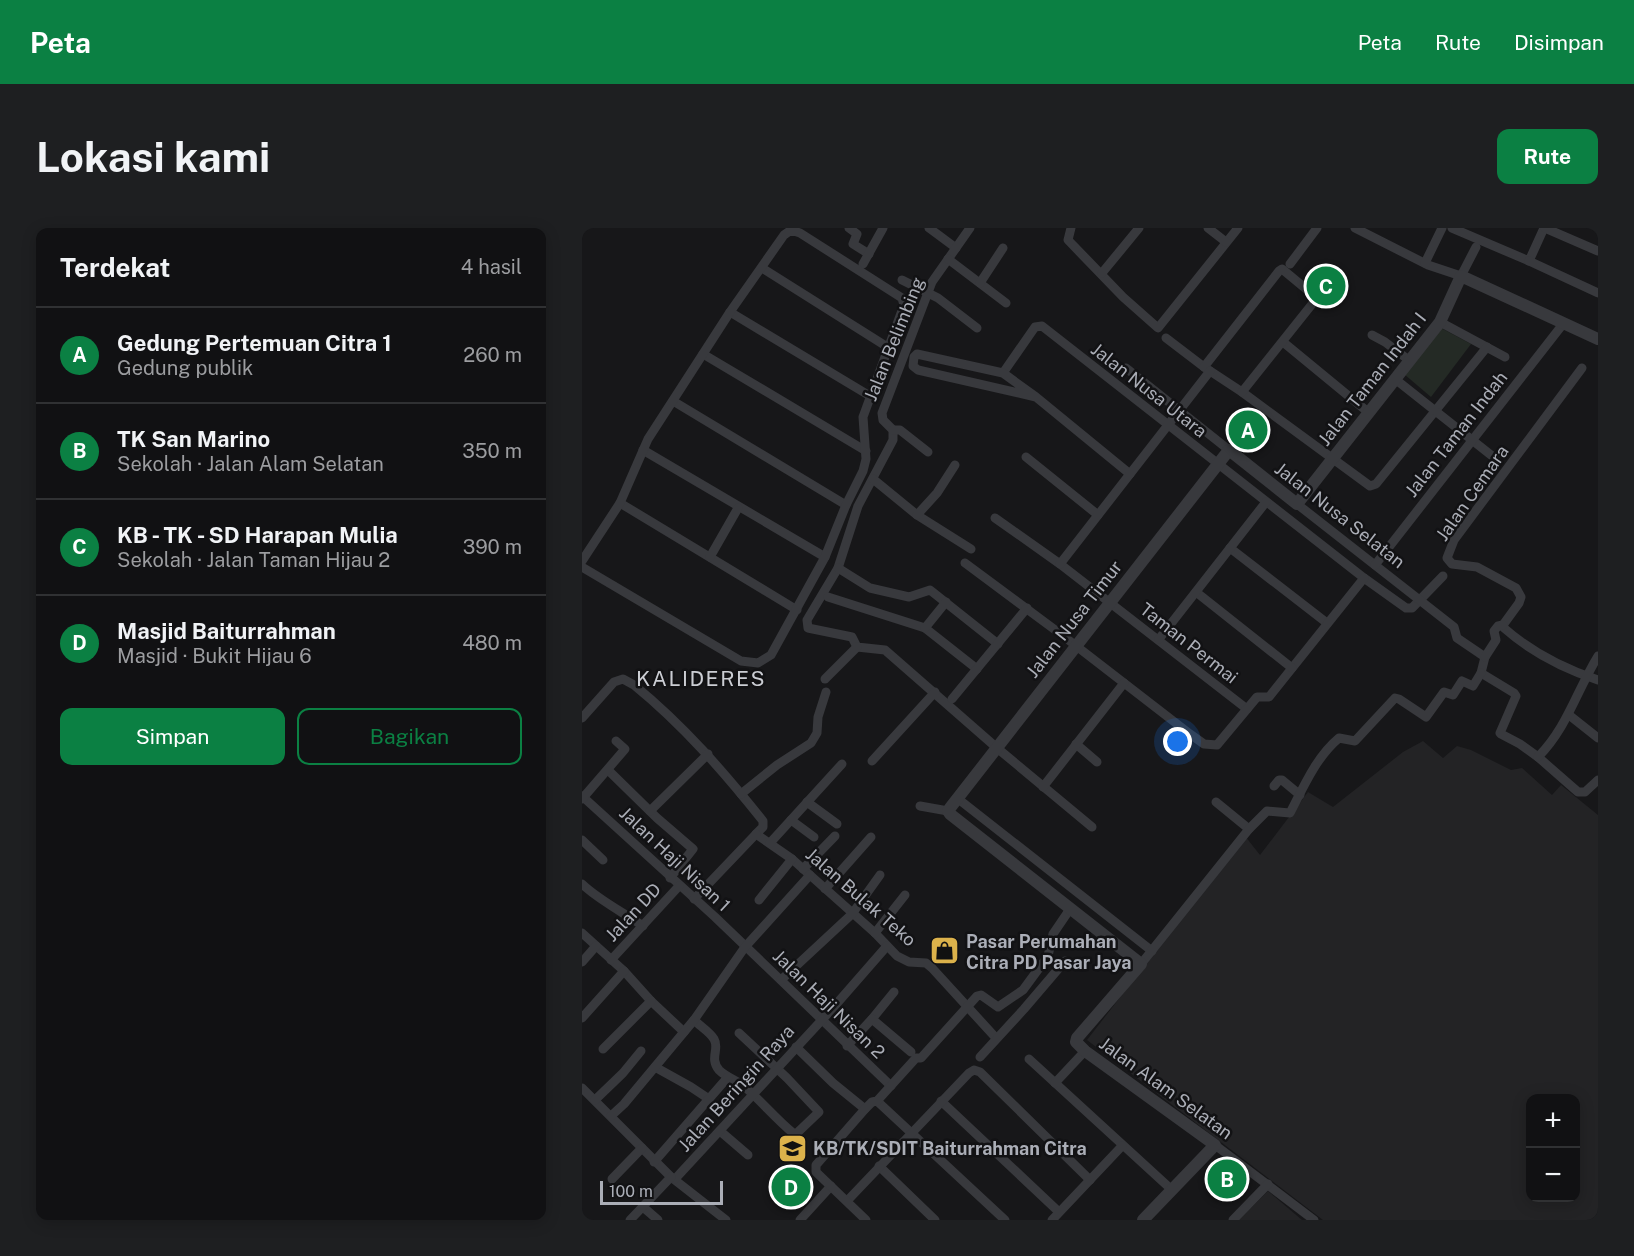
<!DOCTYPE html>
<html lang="id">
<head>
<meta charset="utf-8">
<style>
	:root { --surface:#111113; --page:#1e1f21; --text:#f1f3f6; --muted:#9c9da0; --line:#303133; --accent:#0b8043 }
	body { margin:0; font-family:"Public Sans",sans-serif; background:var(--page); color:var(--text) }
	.controls { position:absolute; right:18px; bottom:18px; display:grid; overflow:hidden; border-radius:12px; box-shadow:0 3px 15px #0003 }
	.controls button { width:54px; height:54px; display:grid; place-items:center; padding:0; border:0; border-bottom:2px solid var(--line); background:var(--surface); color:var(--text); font:30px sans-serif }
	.scale { position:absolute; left:18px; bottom:15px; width:123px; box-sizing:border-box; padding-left:6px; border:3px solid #abaeb7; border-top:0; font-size:16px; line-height:21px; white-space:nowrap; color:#abaeb7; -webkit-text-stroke:4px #121214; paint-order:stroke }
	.you { position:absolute; left:596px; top:514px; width:21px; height:21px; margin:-15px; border:4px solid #fff; border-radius:50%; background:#1a73e8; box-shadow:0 0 0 9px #1a73e833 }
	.badge { display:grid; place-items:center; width:39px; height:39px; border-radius:50%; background:var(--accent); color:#fff; font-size:20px; font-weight:700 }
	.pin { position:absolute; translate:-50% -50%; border:3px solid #fff; box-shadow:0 2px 6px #0006 }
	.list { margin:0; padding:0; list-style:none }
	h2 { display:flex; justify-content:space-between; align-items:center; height:78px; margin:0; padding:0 24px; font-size:26px }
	h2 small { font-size:20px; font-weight:400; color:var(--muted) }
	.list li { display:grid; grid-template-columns:39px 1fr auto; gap:18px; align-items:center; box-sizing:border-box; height:96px; padding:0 24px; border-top:2px solid var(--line) }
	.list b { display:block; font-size:22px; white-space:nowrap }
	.list p { margin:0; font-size:20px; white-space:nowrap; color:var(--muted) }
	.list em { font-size:20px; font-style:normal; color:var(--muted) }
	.actions { display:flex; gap:12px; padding:18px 24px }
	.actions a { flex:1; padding:14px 0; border:2px solid var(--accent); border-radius:12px; text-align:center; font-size:21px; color:var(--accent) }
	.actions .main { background:var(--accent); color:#fff }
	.map { position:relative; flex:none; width:1016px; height:992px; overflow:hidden; border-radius:12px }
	header { display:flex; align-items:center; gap:36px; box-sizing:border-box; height:84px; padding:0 30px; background:var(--accent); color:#fff }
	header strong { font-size:28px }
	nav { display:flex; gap:33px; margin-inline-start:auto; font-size:21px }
	.intro { display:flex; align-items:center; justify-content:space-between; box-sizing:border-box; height:144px; padding:0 36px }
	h1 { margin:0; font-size:42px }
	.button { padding:15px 27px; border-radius:12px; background:var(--accent); color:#fff; font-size:21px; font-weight:700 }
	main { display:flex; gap:36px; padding:0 36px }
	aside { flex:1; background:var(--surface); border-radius:12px; box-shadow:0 3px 15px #0003 }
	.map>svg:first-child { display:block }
	.built { fill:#232325; fill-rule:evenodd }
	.green { fill:#242a25 }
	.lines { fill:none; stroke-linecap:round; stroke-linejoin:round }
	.minor { stroke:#38393d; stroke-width:9 }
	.tertiary { stroke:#38393d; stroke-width:12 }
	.labels { text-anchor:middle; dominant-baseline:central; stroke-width:5; stroke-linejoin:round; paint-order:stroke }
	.street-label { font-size:18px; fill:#abaeb7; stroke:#121214 }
	.poi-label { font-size:18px; font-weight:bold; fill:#abaeb7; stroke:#121214; text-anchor:start }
	.quarter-label { font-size:21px; letter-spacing:1.5px; fill:#cbcdd3; stroke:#121214 }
</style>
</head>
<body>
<header>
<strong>Peta</strong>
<nav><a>Peta</a><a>Rute</a><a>Disimpan</a></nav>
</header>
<div class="intro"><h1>Lokasi kami</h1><a class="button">Rute</a></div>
<main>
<aside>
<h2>Terdekat<small>4 hasil</small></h2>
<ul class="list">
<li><span class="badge">A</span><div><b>Gedung Pertemuan Citra 1</b><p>Gedung publik</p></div><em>260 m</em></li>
<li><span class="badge">B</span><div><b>TK San Marino</b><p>Sekolah · Jalan Alam Selatan</p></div><em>350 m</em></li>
<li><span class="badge">C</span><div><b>KB - TK - SD Harapan Mulia</b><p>Sekolah · Jalan Taman Hijau 2</p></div><em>390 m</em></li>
<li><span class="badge">D</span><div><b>Masjid Baiturrahman</b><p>Masjid · Bukit Hijau 6</p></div><em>480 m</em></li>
</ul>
<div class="actions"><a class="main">Simpan</a><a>Bagikan</a></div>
</aside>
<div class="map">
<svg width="1016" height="992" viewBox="0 0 1016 992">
	<rect width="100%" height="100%" fill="#171719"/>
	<!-- built -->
	<g class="built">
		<path d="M841,513L861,530L875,518L889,522L929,542L940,540L970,567L979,557L1016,587V992H741L505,812L663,608L678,627L726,564L751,579L821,524ZM948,870H993V970H948Z"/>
		<path d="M686,963L720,992H657Z"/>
	</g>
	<!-- green -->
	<path class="green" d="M859,100L889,116L849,169L822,146Z"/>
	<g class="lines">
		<!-- minor -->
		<g class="minor">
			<path d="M267,0L275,6L271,16L287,26"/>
			<path d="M347,0L374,20"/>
			<path d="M388,0L350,54L300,185L301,192L311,202V212L276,278L256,340L225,392L226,400L270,409L275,419L303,422L415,520L510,599"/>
			<path d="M489,0L486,12L541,69L576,100L656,0"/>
			<path d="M626,0L644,14"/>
			<path d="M773,0L846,37L879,48L894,19"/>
			<path d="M870,0L947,33L962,0"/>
			<path d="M963,0L1016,23"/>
			<path d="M366,31L424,75"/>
			<path d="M947,33L1016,65"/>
			<path d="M843,35L860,0"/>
			<path d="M281,36L301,0"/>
			<path d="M708,36L735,0"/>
			<path d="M180,40L307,120"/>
			<path d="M520,45L557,0"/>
			<path d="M320,52L356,70L395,100"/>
			<path d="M398,55L421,20"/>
			<path d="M148,84L288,168"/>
			<path d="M858,94L923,129"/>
			<path d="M790,107L803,114L828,133"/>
			<path d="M584,110L622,139L660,164L788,258L794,256L905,119"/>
			<path d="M701,114L786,184"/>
			<path d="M121,126L284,223"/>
			<path d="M622,139L697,43L700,41L735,70L660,164"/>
			<path d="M544,140L647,222"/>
			<path d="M1000,140L872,312L865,330L870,336L895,339L934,360L939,369L937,375L921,397L922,400C948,423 983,441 1016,452"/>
			<path d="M421,145L453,99L460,98L782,350L824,380H830L861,348"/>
			<path d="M813,151L914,231"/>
			<path d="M454,169L336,142L331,138L332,129L335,126L421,145L454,169L548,246"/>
			<path d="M91,173L264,277"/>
			<path d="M311,202H318L346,224"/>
			<path d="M61,222L243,329"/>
			<path d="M444,229L516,287"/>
			<path d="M291,251L335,287L389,321"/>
			<path d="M38,275L215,382"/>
			<path d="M715,276L872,399L875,410L903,429L899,445L932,465L934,468L918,505L919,506L938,516L956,529L996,564H1003L1016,552"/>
			<path d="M335,287L355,265L373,237"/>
			<path d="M413,290L478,336L665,481"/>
			<path d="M648,320L745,395"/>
			<path d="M128,329L156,280"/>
			<path d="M0,333L38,275L66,211L148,84L202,7L209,2L218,5L320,70L322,77L281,189L284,231L281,243L264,277L243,329L189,427L176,435L159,433L0,339"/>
			<path d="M383,335L480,407L608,506L622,516L635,517L675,469H687L782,350"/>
			<path d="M478,336L628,143"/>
			<path d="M793,337L981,96"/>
			<path d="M256,340L288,360L327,369L348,362L416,416"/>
			<path d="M614,364L710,440"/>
			<path d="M246,369L343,400L395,441"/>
			<path d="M343,400L364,374"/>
			<path d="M577,411L684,274"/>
			<path d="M903,429L914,412L912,403L916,398L921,397"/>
			<path d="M243,451L275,419"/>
			<path d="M370,471L445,380"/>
			<path d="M987,487L1016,510"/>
			<path d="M0,490L32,454L41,451L52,457C101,497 142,544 181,593V599L174,606L210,631L293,705L315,728L327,734L344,735L350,740L414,810"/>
			<path d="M494,516L515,534"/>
			<path d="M956,529C985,500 995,462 1016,428"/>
			<path d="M290,533L353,464"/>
			<path d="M26,542L75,590L111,621L88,650"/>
			<path d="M692,558L697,552H700L718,567"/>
			<path d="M461,559L542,455"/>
			<path d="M159,566L195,537L229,515L235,505L236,489L244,464"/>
			<path d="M0,568L133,689L309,858"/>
			<path d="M375,570L570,723"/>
			<path d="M0,571L43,521L34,513"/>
			<path d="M225,574L255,596"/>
			<path d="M634,574L667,601"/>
			<path d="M338,578L366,583"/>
			<path d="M68,583L126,526"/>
			<path d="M209,592L232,609"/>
			<path d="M0,612L21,632"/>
			<path d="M188,615L260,536"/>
			<path d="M221,641L253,608"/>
			<path d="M0,656C18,673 41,684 61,698"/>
			<path d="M243,661L289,609"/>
			<path d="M112,671L174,606"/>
			<path d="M177,672L210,631"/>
			<path d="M0,705L42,743L69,773L102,804"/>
			<path d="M293,705L323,667"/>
			<path d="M29,732L97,658"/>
			<path d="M0,734L14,718"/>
			<path d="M559,736L667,601L685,583L708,585C721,560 734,529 757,510L773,513L813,470L817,471L844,489L862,464L871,467L880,453L891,458L899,445"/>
			<path d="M199,752L270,686L298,647"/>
			<path d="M0,790L42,743"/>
			<path d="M290,791L312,764"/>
			<path d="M112,792C118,798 128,804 132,811C138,821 127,830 137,842C145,850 155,852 164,860C180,874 194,891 211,905H215L237,884L205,850L157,805"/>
			<path d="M265,818L290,791L329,824"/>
			<path d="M214,819L251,855L283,881"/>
			<path d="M21,821L69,773"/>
			<path d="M398,829L442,781L483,733"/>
			<path d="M447,831L590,962"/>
			<path d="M73,839L109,859L127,871"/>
			<path d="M473,855L503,823"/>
			<path d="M0,860L89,949L144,992"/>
			<path d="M13,872L41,845L59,823"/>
			<path d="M295,873L423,992"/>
			<path d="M359,873L477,984"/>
			<path d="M29,888L42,876L112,792L163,719L228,647"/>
			<path d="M138,903L166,927"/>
			<path d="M633,917L732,992"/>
			<path d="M72,934L146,849"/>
			<path d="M297,938L353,992"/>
			<path d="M30,951L60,920"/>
			<path d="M93,951L250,781L305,718"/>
			<path d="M265,973L387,845L392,842L398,844L508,952"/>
			<path d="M61,979L76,992"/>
			<path d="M48,992L89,949"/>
			<path d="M218,992L249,958"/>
			<path d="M284,992L234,944V937L283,881L290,874L295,873L334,830H339L395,768L399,767L416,779L441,762L466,728L471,706L488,681"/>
			<path d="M470,992L540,918"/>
			<path d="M651,992L686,956"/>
		</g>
		<!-- tertiary -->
		<path class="tertiary" d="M561,992L633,917L503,823L494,814L495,810L559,736L368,586L366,583L368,580L647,222L715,276L858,94L879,48L1016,111"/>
	</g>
	<!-- icons -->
	<defs>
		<symbol id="shop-square" viewBox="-11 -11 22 22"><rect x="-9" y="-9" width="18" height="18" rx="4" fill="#dcb24b" stroke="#121214"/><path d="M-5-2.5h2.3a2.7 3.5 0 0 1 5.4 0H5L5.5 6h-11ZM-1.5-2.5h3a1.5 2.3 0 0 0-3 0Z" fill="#111"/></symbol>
		<symbol id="school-square" viewBox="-11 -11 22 22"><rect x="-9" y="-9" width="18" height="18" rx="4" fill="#dcb24b" stroke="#121214"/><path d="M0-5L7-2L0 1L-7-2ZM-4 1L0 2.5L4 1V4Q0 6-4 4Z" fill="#111"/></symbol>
	</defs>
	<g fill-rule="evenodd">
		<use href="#shop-square" x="346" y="706" width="33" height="33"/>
		<use href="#school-square" x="194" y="904" width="33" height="33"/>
	</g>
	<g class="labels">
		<!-- street labels -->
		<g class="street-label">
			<text transform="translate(312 111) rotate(-68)">Jalan Belimbing</text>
			<text transform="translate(790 151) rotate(-52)">Jalan Taman Indah I</text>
			<text transform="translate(567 162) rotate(38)">Jalan Nusa Utara</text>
			<text transform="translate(874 206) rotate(-52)">Jalan Taman Indah</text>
			<text transform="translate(890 265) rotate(-55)">Jalan Cemara</text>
			<text transform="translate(758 287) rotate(38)">Jalan Nusa Selatan</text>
			<text transform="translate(492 391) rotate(-52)">Jalan Nusa Timur</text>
			<text transform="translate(607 415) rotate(38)">Taman Permai</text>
			<text transform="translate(93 631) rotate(43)">Jalan Haji Nisan 1</text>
			<text transform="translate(279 669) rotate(41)">Jalan Bulak Teko</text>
			<text transform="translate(51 684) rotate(-47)">Jalan DD</text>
			<text transform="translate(247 776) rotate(44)">Jalan Haji Nisan 2</text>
			<text transform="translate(154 860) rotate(-48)">Jalan Beringin Raya</text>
			<text transform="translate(584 860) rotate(36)">Jalan Alam Selatan</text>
		</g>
		<!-- poi labels -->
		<g class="poi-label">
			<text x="384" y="713">Pasar Perumahan<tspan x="384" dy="21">Citra PD Pasar Jaya</tspan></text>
			<text x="231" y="920">KB/TK/SDIT Baiturrahman Citra</text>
		</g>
		<!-- quarter labels -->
		<g class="quarter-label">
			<text x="119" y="450">KALIDERES</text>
		</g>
	</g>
</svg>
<div class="controls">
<button>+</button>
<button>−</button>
</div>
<div class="scale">100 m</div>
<div class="you"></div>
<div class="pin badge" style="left:666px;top:202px">A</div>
<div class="pin badge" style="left:645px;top:951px">B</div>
<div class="pin badge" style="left:744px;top:58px">C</div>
<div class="pin badge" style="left:209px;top:959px">D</div>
</div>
</main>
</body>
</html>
